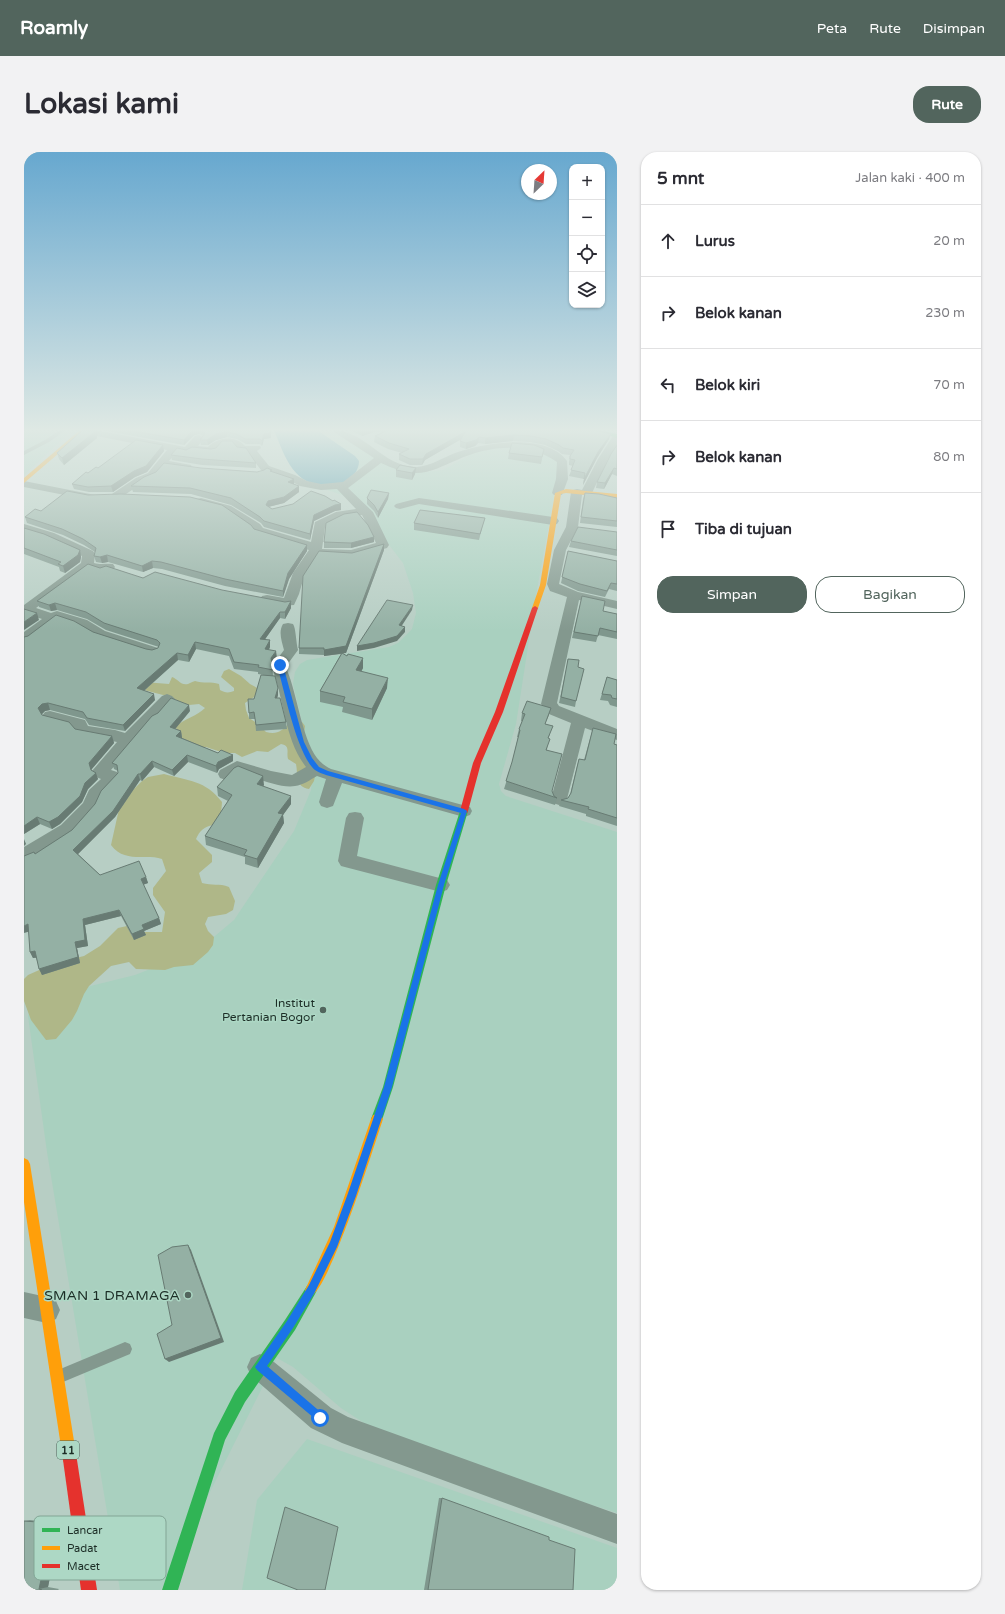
<!DOCTYPE html>
<html lang="id">
<head>
<meta charset="utf-8">
<style>
	:root { --surface:#fff; --page:#f2f2f3; --text:#2b2b33; --muted:#7c7c81; --line:#e1e1e2; --accent:#52655d }
	body { margin:0; font-family:"Varela Round",sans-serif; background:var(--page); color:var(--text) }
	.controls { position:absolute; right:12px; top:12px; display:grid; overflow:hidden; border-radius:8px; box-shadow:0 1px 3px #0004 }
	.controls button { width:36px; height:36px; display:grid; place-items:center; padding:0; border:0; border-bottom:1px solid var(--line); background:var(--surface); color:var(--text); font:20px sans-serif }
	.compass { position:absolute; left:497px; top:12px; width:36px; height:36px; border-radius:50%; background:var(--surface); box-shadow:0 1px 3px #0004; rotate:25deg }
	.stop { position:absolute; width:12px; height:12px; margin:-9px; border:3px solid #1a73e8; border-radius:50%; background:#fff }
	.stop.end { background:#1a73e8; border-color:#fff; box-shadow:0 1px 4px #0008 }
	.list { margin:0; padding:0; list-style:none }
	h2 { display:flex; justify-content:space-between; align-items:center; height:52px; margin:0; padding:0 16px; font-size:17px }
	h2 small { font-size:13px; font-weight:400; color:var(--muted) }
	.list li { display:grid; grid-template-columns:26px 1fr auto; gap:12px; align-items:center; box-sizing:border-box; height:72px; padding:0 16px; border-top:1px solid var(--line) }
	.list b { display:block; font-size:15px; white-space:nowrap }
	.list em { font-size:13px; font-style:normal; color:var(--muted) }
	.actions { display:flex; gap:8px; padding:12px 16px }
	.actions a { flex:1; padding:9px 0; border:1px solid var(--accent); border-radius:16px; text-align:center; font-size:14px; color:var(--accent) }
	.actions .main { background:var(--accent); color:#fff }
	.icon { flex:none; width:22px; height:22px; fill:none; stroke:currentColor; stroke-width:2; stroke-linecap:round; stroke-linejoin:round }
	.map { position:relative; flex:none; width:593px; height:1438px; overflow:hidden; border-radius:16px }
	header { display:flex; align-items:center; gap:24px; box-sizing:border-box; height:56px; padding:0 20px; background:var(--accent); color:#fff }
	header strong { font-size:19px }
	nav { display:flex; gap:22px; margin-inline-start:auto; font-size:14px }
	.intro { display:flex; align-items:center; justify-content:space-between; box-sizing:border-box; height:96px; padding:0 24px }
	h1 { margin:0; font-size:28px }
	.button { padding:10px 18px; border-radius:16px; background:var(--accent); color:#fff; font-size:14px; font-weight:700 }
	main { display:flex; gap:24px; padding:0 24px }
	aside { flex:1; background:var(--surface); border-radius:16px; box-shadow:0 1px 3px #0004 }
	.map>svg:first-child { display:block }
	.built { fill:#a9d0bf }
	.forest { fill:#afb788 }
	.water { fill:#4695a9 }
	.lines { fill:none; stroke-linecap:round; stroke-linejoin:round }
	.lane { fill:#83988e; fill-rule:evenodd }
	.street { fill:#83988e; fill-rule:evenodd }
	.fast { fill:#30b455; fill-rule:evenodd }
	.slow { fill:#ff9f0a; fill-rule:evenodd }
	.jam { fill:#e5322d; fill-rule:evenodd }
	.wall { fill:#7f978d }
	.shaded-wall { fill:#687b73 }
	.building { fill:#94b0a4; stroke:#687b73 }
	.route { fill:#1a73e8 }
	.poi-dot { fill:#52655d; stroke:#add8c5; stroke-width:1.5 }
	.labels { text-anchor:middle; dominant-baseline:central; stroke-width:3; stroke-linejoin:round; paint-order:stroke }
	.shield { fill:#add8c5; stroke:#486056; stroke-width:1 }
	.shield-label { font-size:11px; font-weight:bold; fill:#1c2d26 }
	.poi-label { font-size:12px; fill:#1c2d26; stroke:#add8c5; text-anchor:end }
	.near-poi-label { font-size:14px; fill:#1c2d26; stroke:#add8c5; text-anchor:end }
	.key { fill:#add8c5; stroke:#82a595; stroke-width:1 }
	.key-label { font-size:11px; fill:#1c2d26 }
</style>
</head>
<body>
<header>
<strong>Roamly</strong>
<nav><a>Peta</a><a>Rute</a><a>Disimpan</a></nav>
</header>
<div class="intro"><h1>Lokasi kami</h1><a class="button">Rute</a></div>
<main>
<div class="map">
<svg width="593" height="1438" viewBox="0 0 593 1438">
	<rect width="100%" height="100%" fill="#b7cec4"/>
	<!-- built -->
	<g class="built">
		<path d="M0,278H49L0,323Z"/>
		<path d="M253,278H313L376,314L399,320L419,318L453,299L493,293L537,308L512,443L492,572L475,632L477,639L482,644L593,680V1361L435,1310L372,1292L317,1256L269,1215L253,1206L137,1438H96L23,1000L4,864L7,852L14,847L111,823L159,804L179,794L210,768L270,679L287,638L289,616L269,532L271,520L276,512L283,508L365,495L374,491L388,477L392,461L389,441L379,411L352,376L321,344L280,330L273,321Z"/>
		<path d="M283,1287L593,1396V1438H218L233,1348Z"/>
	</g>
	<!-- forest -->
	<g class="forest">
		<path d="M205,517L217,524L226,532L235,537L233,543L221,551L222,558L225,566L233,571L242,580C253,583 258,579 265,571L278,570L281,574L280,581L291,624L290,629L285,637C271,635 274,622 272,612L264,607C262,600 267,594 257,592L244,600L233,599L218,605L211,601H200L182,595L162,596L156,581L151,575C160,567 173,564 181,556L175,552L165,553L139,543L120,538V530L145,532L148,525C154,527 157,534 164,532C166,531 168,530 171,529C179,532 187,529 195,532L196,538C201,541 205,541 210,539V536L197,525L200,519Z"/>
		<path d="M140,622C165,629 181,628 198,650L197,663L189,673C180,675 176,678 172,687L188,703V710L175,721L178,731C188,734 195,731 205,735L211,749L209,758L202,762L184,765L181,772L184,779L190,785L189,793L184,800L169,813L150,815L141,818L112,817L105,810L87,814L65,834L60,842L53,859L48,868L32,887L22,888L7,868L0,849V827L4,823L31,811L60,804L76,794L94,776L103,774L119,780H138L141,760L129,743V736L142,719L138,707C122,701 101,712 87,693L95,657L98,649L118,629L124,625Z"/>
	</g>
	<!-- water -->
	<path class="water" d="M250,278H293L331,304L335,309C335,319 328,325 322,331C314,331 305,333 297,333C268,331 259,300 250,278Z"/>
	<g class="lines">
		<!-- lane -->
		<g class="lane">
			<path d="M36,278H42L25,290L0,303V299L21,288Z"/>
			<path d="M101,1190L106,1192L108,1197L106,1202L39,1230L34,1228L32,1223L34,1218Z"/>
		</g>
		<!-- street -->
		<g class="street">
			<path d="M53,278H71L161,295L171,284L175,283L180,286L174,294L184,295C194,285 211,283 221,294H236L237,296L233,299L245,314L271,323L283,329L297,332L319,330L350,306L310,280L309,278C341,278 360,316 393,315C407,314 418,306 431,301C459,291 522,280 543,309L544,327L538,343H530L528,341L532,327L533,310C503,289 464,294 433,308C420,313 407,321 392,321C380,321 368,316 357,311L324,336L349,360L365,393L363,396L327,406L294,404L281,421L275,442L270,453L256,454L238,450L236,447L238,444L243,443L260,446L269,421L285,398L231,382L228,378L199,358L173,351L171,349L173,347L177,346L207,354L236,372L239,376L287,390L291,370L312,360L332,357L313,337L297,338L276,334L263,327L237,318L224,301L225,300L214,299L209,293H199L191,300L187,301L168,299L163,302L153,300L145,309L167,313L168,315L167,317L163,318L140,315L132,325L120,330L96,346H88L86,344L88,342L112,326L124,321L143,298L58,281ZM338,363L352,391L327,398L298,397L301,375L319,366Z"/>
			<path d="M593,283V294L584,307L568,341L566,343H558L554,375L542,398L535,432L554,440L593,449V457L555,448L533,551L535,554L593,577V588L561,576L543,647L541,651L535,653L529,651L527,647L547,571L525,562L517,552L543,445L526,439L523,432L530,398L542,375L547,340L549,338L553,337L558,338L574,307L589,284Z"/>
			<path d="M0,329L66,342L70,343L72,345L70,347L66,348L0,335Z"/>
			<path d="M395,346L529,365L533,366L535,369L533,372L529,373L395,352L376,357L372,356L370,354L372,352Z"/>
			<path d="M0,372L30,381L69,399L71,402L70,411C78,413 82,411 89,412L91,415L89,418L78,421L64,417L12,456L27,461L33,459L63,468L81,479L134,496L136,499L134,502L129,503L124,502L71,485L53,474L34,468L5,490L0,491V480L18,467L0,461V453L57,411L58,404L22,387L0,380Z"/>
			<path d="M264,471L269,472C272,476 272,491 274,498L263,513V518C273,542 278,586 293,606C297,611 301,614 307,617L446,655L448,659L446,663L440,665L318,631L309,654L303,656L297,654L295,650L302,627L293,624C286,628 279,633 271,634C257,637 229,625 216,621L202,628L196,626L194,622L196,618L213,609L247,619L268,623L282,615C261,588 260,549 249,518V513L260,498C258,490 254,480 259,472Z"/>
			<path d="M143,542L148,544L151,547L134,567L129,569L87,618L93,620L95,627L78,645L72,658L49,683L6,709L0,711V695L37,673L59,651L65,638L77,627L70,624L68,619L93,590L53,582L48,575L21,568L18,564L21,560L26,559L61,568L64,574L91,578L101,581L138,544Z"/>
			<path d="M331,660L337,661L340,666L333,704L423,728L426,733L423,738L417,740L317,714L314,709L322,666L325,661Z"/>
			<path d="M0,1140L23,1145L32,1149L36,1158L32,1167L23,1171L0,1166Z"/>
			<path d="M236,1202L245,1206L307,1256L324,1265L593,1362V1392L318,1291L287,1276L227,1224L223,1215L227,1206Z"/>
		</g>
		<!-- fast -->
		<g class="fast">
			<path d="M568,278H575L593,282V286Z"/>
			<path d="M440,656L444,659L422,733L369,935L357,971L353,972L349,971L347,967L359,935L412,733L436,659Z"/>
			<path d="M287,1132L291,1134L293,1138L291,1142L271,1178L221,1250L201,1288L154,1438H138L190,1281L211,1240L261,1168L283,1134Z"/>
		</g>
		<!-- slow -->
		<g class="slow">
			<path d="M56,278H62L0,331V326Z"/>
			<path d="M542,337L593,342V346L542,341L537,342L522,433L514,456L513,457H509L508,456L516,433L531,341Z"/>
			<path d="M353,962L357,963L359,967C350,994 306,1136 287,1144L283,1142L281,1138L310,1075L347,967L349,963Z"/>
			<path d="M0,1006L4,1008L6,1012L53,1308L51,1313L46,1315L41,1313L39,1308L0,1050Z"/>
		</g>
		<!-- jam -->
		<g class="jam">
			<path d="M511,454L514,456L479,560L457,611L444,659L443,661H437L436,659L449,611L471,560L508,456Z"/>
			<path d="M46,1301L51,1303L53,1308L73,1438H57L39,1308L41,1303Z"/>
		</g>
	</g>
	<!-- wall -->
	<g class="wall">
		<path d="M77,278H247H246L247,281V286L240,287L238,294L236,292H222L213,287L203,285L192,288L184,293H177L176,288L179,284L175,282L170,283L160,293Z"/>
		<path d="M326,278H571L585,287L573,306L559,333L560,327L545,324L549,314L545,313V310L546,303L538,302L534,299L521,293L506,290L489,289L461,292L454,291L451,294L442,297L436,295V289L437,287L401,308L398,313H386L375,308V302L378,301L364,297L350,290L351,284L359,280H350L338,284Z"/>
		<path d="M72,279L73,286L40,313L35,307L33,301Z"/>
		<path d="M139,293L140,299L123,320L111,325L89,340H65L50,337L48,332L74,316Z"/>
		<path d="M593,293V324L588,322L580,337L572,336L573,330Z"/>
		<path d="M213,295L232,311V316L178,313L148,308L147,303L162,298Z"/>
		<path d="M520,297L517,312L484,307L485,301Z"/>
		<path d="M177,316L233,320L248,319L270,327V332L275,340L260,351L244,355L248,357L309,349L317,352V358L311,359L290,369L286,388L240,375L237,371L207,353L167,342L109,340L107,334Z"/>
		<path d="M392,316L391,322L388,328L372,325V318Z"/>
		<path d="M365,341L364,347L354,366L350,359L343,352V346Z"/>
		<path d="M561,341L593,346V375L556,371L559,347Z"/>
		<path d="M17,359L230,377L283,399L265,427L259,445L201,434L138,417L129,416L119,420L84,410L78,411L72,410L70,404L71,400L60,393L39,383L3,371L1,365Z"/>
		<path d="M461,366L459,372L455,388L390,378V371Z"/>
		<path d="M0,376L56,398L57,405L56,410L41,421L36,419L35,415L0,402Z"/>
		<path d="M593,380V404L545,395L547,389Z"/>
		<path d="M350,385V390L327,396H300V390Z"/>
		<path d="M360,398L322,501H318L339,516L337,520L363,536L348,568L318,560L319,555L296,550V539L317,502L300,504V503L275,502V496L328,401Z"/>
		<path d="M544,399L593,409V439L585,437L581,445L554,439L537,431Z"/>
		<path d="M76,416L119,426L267,456L261,467L256,466L241,487L246,495L245,498L253,506L248,512L249,524L254,536V543L253,546L262,570L263,577L232,579L231,567H225V561L230,547L245,524L234,522V520L210,517L205,504L172,497L165,510L154,508L120,539L131,548L101,579L65,573L61,567L26,558L21,559L18,562V563L51,577L88,584L90,591L67,618L74,627L64,637L58,650L36,672L28,677L16,672L0,682V485L69,480L122,497L128,498L134,496L135,495L82,478L63,467L33,458L27,459L15,455L13,449Z"/>
		<path d="M558,444L579,459L593,462V487L574,483L572,490L548,486Z"/>
		<path d="M544,507L554,515L552,549L551,555L535,551L543,513Z"/>
		<path d="M583,525L593,528V555L586,553L584,549L576,548Z"/>
		<path d="M166,559L151,577L157,579L158,586L194,601L209,603V609L195,617L193,621L164,610L150,624L130,615L118,629L116,628L91,665L54,702L76,723L122,725L124,731L119,733L135,766L137,772L120,779L122,783L110,788L97,764L61,773L64,794L53,796L56,811L18,823L12,806H9L6,800L5,779L11,702L48,678L71,652L94,621V619L90,617L88,611Z"/>
		<path d="M498,561L525,563L521,572L526,582L524,587L523,598L528,639L530,644L533,646L531,653L480,637L488,612L494,585H493L495,577L498,569H497Z"/>
		<path d="M569,576L590,592L593,593V674L562,664V662L535,654L537,648L544,646L546,643L553,614L555,607L560,608Z"/>
		<path d="M240,633L239,634L267,652L259,663L260,671L234,716L221,712V705L182,693L181,684L204,649L194,644L193,635Z"/>
		<path d="M415,1346H418L549,1438H400Z"/>
		<path d="M6,1368L35,1371L36,1376L24,1435L35,1437L34,1438H0V1369Z"/>
	</g>
	<!-- shaded-wall -->
	<g class="shaded-wall">
		<path d="M169,278H174L175,282L170,283L160,293V288Z"/>
		<path d="M338,278H350V280L338,284Z"/>
		<path d="M72,279L73,286L40,313L38,306Z"/>
		<path d="M202,280L203,285L192,288L184,293L183,288L192,282Z"/>
		<path d="M441,280V285L401,308L398,313L399,307L402,302Z"/>
		<path d="M247,281V286L240,287L238,294V289L240,282Z"/>
		<path d="M587,282L585,287L573,306L559,333L560,327L574,300Z"/>
		<path d="M490,283L489,289L461,292V286Z"/>
		<path d="M455,285L454,291L451,294L442,297V291Z"/>
		<path d="M139,293L140,299L123,320L111,325L89,340L87,334Z"/>
		<path d="M392,316L391,322L388,328V321Z"/>
		<path d="M590,316L588,322L580,337L581,331Z"/>
		<path d="M270,327V333L264,330Z"/>
		<path d="M275,334V340L260,351L244,355L242,353L244,349Z"/>
		<path d="M365,341L364,347L354,366V360Z"/>
		<path d="M317,352V358L311,359L290,369L286,388V382L290,363L311,353Z"/>
		<path d="M350,385V390L327,396V391Z"/>
		<path d="M360,392V398L322,501L300,504V498Z"/>
		<path d="M283,393V399L265,427L259,445V439L264,421Z"/>
		<path d="M56,398L57,405L56,410L41,421L39,414Z"/>
		<path d="M83,403L84,410L78,411L76,405Z"/>
		<path d="M128,409L129,416L119,420L118,414Z"/>
		<path d="M267,449V456L261,467V460Z"/>
		<path d="M31,451L33,458L27,459L25,453Z"/>
		<path d="M389,453L388,458L375,478V473Z"/>
		<path d="M256,460V466L237,493L236,487Z"/>
		<path d="M13,461L15,468L0,478V470Z"/>
		<path d="M381,475V480L373,489L350,496L333,499V494Z"/>
		<path d="M246,488V495L241,504V497Z"/>
		<path d="M171,490L172,497L165,510L164,503Z"/>
		<path d="M252,499L253,506L248,513L247,506Z"/>
		<path d="M153,501L154,508L115,543L113,536Z"/>
		<path d="M339,506V516L332,529V518Z"/>
		<path d="M364,526L363,536L348,568V557Z"/>
		<path d="M254,536V543L251,553V546Z"/>
		<path d="M130,542L131,548L101,579L99,573Z"/>
		<path d="M24,551L26,558L21,559L17,563L14,556L18,552Z"/>
		<path d="M165,553L166,559L147,582L146,575Z"/>
		<path d="M157,579L158,586L154,591L152,584Z"/>
		<path d="M88,584L90,591L67,618L72,621L74,627L64,637L58,650L36,672L28,677L25,670L65,611Z"/>
		<path d="M163,603L164,610L150,624L148,618Z"/>
		<path d="M209,603V609L195,617L193,621L192,614L194,610Z"/>
		<path d="M128,609L130,615L118,629L116,622Z"/>
		<path d="M114,622L116,628L91,665L52,704L49,698Z"/>
		<path d="M239,624L240,633L234,641L233,632Z"/>
		<path d="M267,644V652L259,663L260,671L234,716L233,707L254,661Z"/>
		<path d="M13,665L16,672L0,682V674Z"/>
		<path d="M0,687L2,692L0,694Z"/>
		<path d="M122,725L124,731L118,733L117,727Z"/>
		<path d="M95,758L97,764L61,773L64,794L53,796L56,811L18,823L15,817L51,790L59,767Z"/>
		<path d="M135,766L137,772L120,779L122,783L110,788L108,782L118,773Z"/>
		<path d="M4,772L7,779L0,781V774Z"/>
		<path d="M11,799L14,805L9,806L6,800Z"/>
		<path d="M164,1093L167,1098L200,1190L145,1210L141,1207Z"/>
		<path d="M27,1371H35L36,1376L24,1435L15,1437Z"/>
	</g>
	<!-- building -->
	<g class="building">
		<path d="M59,278H65L72,279L38,306L33,301Z"/>
		<path d="M103,278H170H169L160,288Z"/>
		<path d="M176,278H246L247,281L240,282L238,289L236,287H221L213,282L202,280L192,282L183,288H176L181,281Z"/>
		<path d="M360,278H571L587,282L574,300L560,327L561,321L547,318L551,308L546,307V304L550,298L539,296L535,293L522,287L507,284L490,283L461,286L455,285L452,288L442,291L436,289L441,280L402,302L399,307H386L375,302L385,297L365,291L351,284L360,280Z"/>
		<path d="M112,288L139,293L122,314L110,319L87,334L64,335L48,332L62,320L64,321L72,315L74,316Z"/>
		<path d="M198,289H208L213,295L222,296L232,311L178,307L147,303L153,296L162,298L168,295L187,297L192,296Z"/>
		<path d="M488,291L510,293L520,297L518,305L485,301Z"/>
		<path d="M593,293V317L590,316L581,331L573,330L587,302Z"/>
		<path d="M140,311L177,316L233,320L240,318L243,316L248,318L246,319L270,327L264,330L275,334L260,345L244,349L242,353L248,357L269,352L287,339L301,344L309,349L310,348L317,352L311,353L290,363L286,382L240,369L236,365L207,346L166,336L107,334L120,325L132,320Z"/>
		<path d="M376,313L392,316L388,321L372,318Z"/>
		<path d="M347,338L365,341L354,360L350,353L343,346Z"/>
		<path d="M43,339L64,343L97,342L166,345L198,353L227,373L230,377L283,393L264,421L259,439L201,427L137,410L128,409L118,414L83,403L76,405L70,404L72,396L59,387L38,377L1,365L11,357L17,359Z"/>
		<path d="M561,341L575,342L593,346V369L557,365Z"/>
		<path d="M396,358L461,366L456,382L390,371Z"/>
		<path d="M333,360L344,373L350,385L327,391L300,390L302,371L320,362Z"/>
		<path d="M554,375L593,380V398L547,389Z"/>
		<path d="M0,376L20,382L56,398L54,403L39,414L34,412L37,410L0,396Z"/>
		<path d="M360,392L322,494L300,498V496H275L279,424L295,399L328,401Z"/>
		<path d="M544,399L593,409V432L587,431L583,439L556,432L538,425Z"/>
		<path d="M64,412L76,416L82,414L119,426L131,420L198,438L261,450L267,449L261,460H256L236,487L246,488L241,497L252,499L247,506L249,518L234,515L235,513L210,510L205,497L171,490L164,503L153,501L113,536L130,542L99,573L63,566L59,560L24,551L18,552L14,556L18,563L45,570L51,577L88,584L65,611L67,618L72,621L61,631L56,644L34,665L25,670L13,665L0,674V485L4,484L32,463L50,469L69,480L122,497L128,498L134,496L136,491L133,488L80,471L62,460L31,451L25,453L13,449Z"/>
		<path d="M558,444L581,449L579,459L593,462V480L576,476L574,484L550,480Z"/>
		<path d="M363,448L389,453L375,473L381,475L373,484L350,491L333,494Z"/>
		<path d="M0,457L13,461L0,470Z"/>
		<path d="M318,501L323,504L324,502L339,506L332,518L364,526L348,557L319,550L321,545L296,539Z"/>
		<path d="M544,507L555,508L554,515L560,517L552,549L537,545Z"/>
		<path d="M237,523L251,524L254,536L251,546H256L262,570L232,573L230,560L225,561L224,547H230Z"/>
		<path d="M583,525L593,528V547L588,546L587,543L578,542Z"/>
		<path d="M147,546L165,553L146,575L157,579L152,584L194,601L197,598L209,603L194,610L192,614L163,603L148,618L128,609L116,622H114L89,659L49,698L76,723L115,709L122,725L117,727L135,766L118,773L120,777L108,782L95,758L59,767L61,788L51,790L54,805L15,817L11,799L6,800L4,772L0,774V704L10,700L11,702L48,678L71,652L77,639L94,621L93,613L88,611L128,564L134,561Z"/>
		<path d="M503,549L527,556L521,572L529,574L524,586L526,587L522,598L538,602L528,639L530,644L533,646L482,629L488,610L496,578L495,577L501,562L498,561Z"/>
		<path d="M569,576L592,582L590,592L593,593V666L564,657L565,655L537,648L544,646L547,641L555,607L561,608Z"/>
		<path d="M214,614L239,624L233,632L267,644L254,661L259,662L233,707L220,703L223,698L181,684L208,643L193,635L210,616Z"/>
		<path d="M164,1093L197,1186L141,1207L133,1182L148,1173L134,1103L148,1095Z"/>
		<path d="M418,1346L525,1385V1388L551,1397L549,1438H404Z"/>
		<path d="M261,1355L314,1375L301,1438H274L243,1426Z"/>
		<path d="M0,1369L27,1371L28,1377L15,1437L18,1438H0Z"/>
	</g>
	<!-- sky -->
	<linearGradient id="sky" x2="0" y2="1"><stop stop-color="#67a8cf"/><stop offset="0.58" stop-color="#dfe9e4"/><stop offset="1" stop-color="#dfe9e4" stop-opacity="0"/></linearGradient>
	<rect width="593" height="479" fill="url(#sky)"/>
	<!-- route -->
	<path class="route" d="M256,511L259,513L280,590L288,606L295,615L304,619L440,657L443,659L420,733L368,935L332,1044L313,1095L291,1140L269,1176L243,1214L300,1263L301,1266L300,1270L296,1271L233,1218L231,1215L263,1169L285,1133L306,1090L323,1044L360,935L414,733L437,661L302,623C299,622 294,620 291,618C273,603 260,537 253,513Z"/>
	<!-- markers -->
	<g class="poi-dot">
		<circle cx="299" cy="858" r="4"/>
		<circle cx="164" cy="1143" r="4"/>
	</g>
	<g class="labels">
		<!-- shield labels -->
		<rect class="shield" x="33" y="1289" width="22" height="18" rx="3"/>
		<g class="shield-label">
			<text x="44" y="1298">11</text>
		</g>
		<!-- poi labels -->
		<g class="poi-label">
			<text x="291" y="851">Institut<tspan x="291" dy="14">Pertanian Bogor</tspan></text>
		</g>
		<!-- near-poi labels -->
		<g class="near-poi-label">
			<text x="156" y="1143">SMAN 1 DRAMAGA</text>
		</g>
	</g>
	<!-- legend -->
	<rect x="10" y="1364" width="132" height="64" rx="6" class="key"/>
	<rect x="18" y="1376" width="18" height="4" fill="#30b455"/>
	<rect x="18" y="1394" width="18" height="4" fill="#ff9f0a"/>
	<rect x="18" y="1412" width="18" height="4" fill="#e5322d"/>
	<g class="key-label">
		<text x="43" y="1382">Lancar</text>
		<text x="43" y="1400">Padat</text>
		<text x="43" y="1418">Macet</text>
	</g>
</svg>
<div class="controls">
<button>+</button>
<button>−</button>
<button><svg class="icon" aria-label="locate" viewBox="0 0 24 24"><circle cx="12" cy="12" r="6"/><path d="M12 2v4M12 18v4M2 12h4M18 12h4"/></svg></button>
<button><svg class="icon" aria-label="layers" viewBox="0 0 24 24"><path d="M12 4l9 5-9 5-9-5zM3 14l9 5 9-5"/></svg></button>
</div>
<svg class="compass" viewBox="-18 -18 36 36"><path d="M0-13l5 13h-10z" fill="#e53935"/><path d="M0 13l5-13h-10z" fill="#7c7c81"/></svg>
<div class="stop" style="left:296px;top:1266px"></div>
<div class="stop end" style="left:256px;top:513px"></div>
</div>
<aside>
<h2>5 mnt<small>Jalan kaki · 400 m</small></h2>
<ul class="list">
<li><svg class="icon" aria-label="ahead" viewBox="0 0 24 24"><path d="M12 20V5M6 11l6-6 6 6"/></svg><div><b>Lurus</b></div><em>20 m</em></li>
<li><svg class="icon" aria-label="right" viewBox="0 0 24 24"><path d="M7 20v-9h11M14 6l5 5-5 5"/></svg><div><b>Belok kanan</b></div><em>230 m</em></li>
<li><svg class="icon" aria-label="left" viewBox="0 0 24 24"><path d="M17 20v-9H6M10 6l-5 5 5 5"/></svg><div><b>Belok kiri</b></div><em>70 m</em></li>
<li><svg class="icon" aria-label="right" viewBox="0 0 24 24"><path d="M7 20v-9h11M14 6l5 5-5 5"/></svg><div><b>Belok kanan</b></div><em>80 m</em></li>
<li><svg class="icon" aria-label="arrive" viewBox="0 0 24 24"><path d="M6 21V4h12l-3 4 3 4H6"/></svg><div><b>Tiba di tujuan</b></div></li>
</ul>
<div class="actions"><a class="main">Simpan</a><a>Bagikan</a></div>
</aside>
</main>
</body>
</html>
